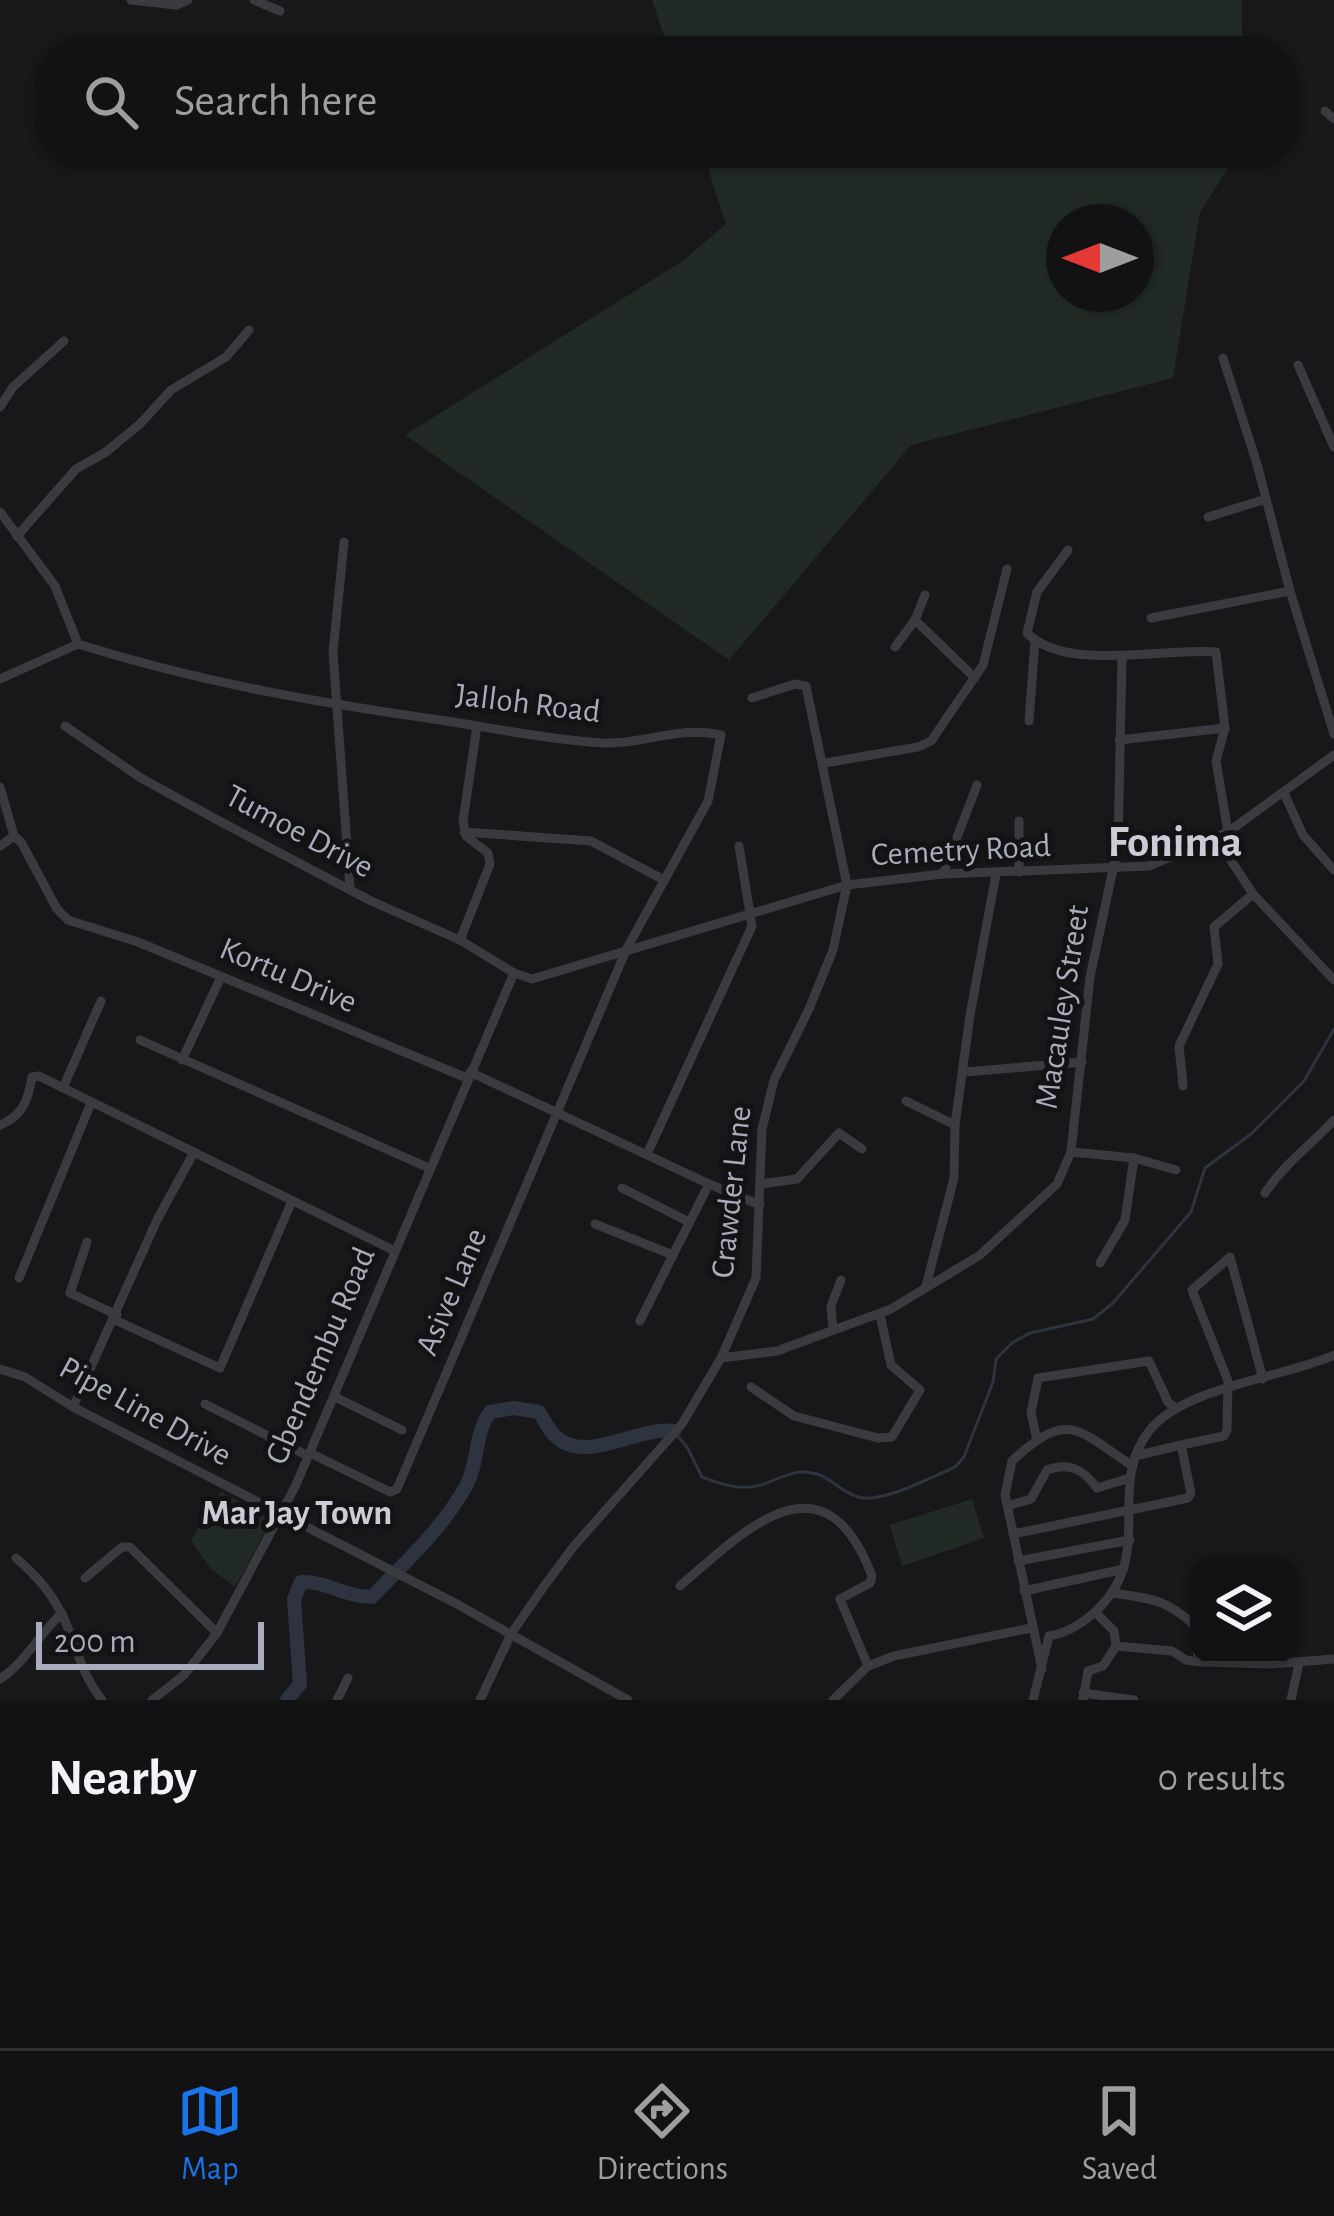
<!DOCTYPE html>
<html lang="en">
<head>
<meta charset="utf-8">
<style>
	:root { --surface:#121214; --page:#1b1b1d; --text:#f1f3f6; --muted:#9c9ea0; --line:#313234; --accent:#1a73e8 }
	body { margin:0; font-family:"Alegreya Sans",sans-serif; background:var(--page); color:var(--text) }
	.controls { position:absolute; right:36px; bottom:36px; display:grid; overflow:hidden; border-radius:24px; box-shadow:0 3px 9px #0004 }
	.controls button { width:108px; height:108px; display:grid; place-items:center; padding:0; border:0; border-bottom:3px solid var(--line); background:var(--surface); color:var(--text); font:60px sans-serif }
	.compass { position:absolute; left:1046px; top:204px; width:108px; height:108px; border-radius:50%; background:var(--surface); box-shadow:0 3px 9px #0004; rotate:270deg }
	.scale { position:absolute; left:36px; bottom:30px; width:228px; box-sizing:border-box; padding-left:12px; border:6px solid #a9acba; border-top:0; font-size:33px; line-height:42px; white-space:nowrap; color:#a9acba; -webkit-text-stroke:9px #131315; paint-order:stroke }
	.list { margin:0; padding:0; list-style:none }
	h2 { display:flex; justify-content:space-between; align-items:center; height:156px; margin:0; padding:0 48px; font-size:51px }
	h2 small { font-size:39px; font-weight:400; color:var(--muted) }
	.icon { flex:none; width:66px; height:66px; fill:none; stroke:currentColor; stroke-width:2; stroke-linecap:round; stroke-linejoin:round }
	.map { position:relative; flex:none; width:1334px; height:1700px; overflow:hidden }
	.search { position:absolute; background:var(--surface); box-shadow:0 3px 9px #0004; left:36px; right:36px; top:36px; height:132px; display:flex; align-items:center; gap:30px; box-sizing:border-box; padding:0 42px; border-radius:48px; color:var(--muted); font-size:45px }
	.sheet { height:348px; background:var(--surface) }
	nav { display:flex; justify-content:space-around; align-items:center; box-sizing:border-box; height:168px; border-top:3px solid var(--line); background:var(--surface); font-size:33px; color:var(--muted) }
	nav a { display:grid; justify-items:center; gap:6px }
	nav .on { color:var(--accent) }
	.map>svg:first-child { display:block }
	.green { fill:#212a24; fill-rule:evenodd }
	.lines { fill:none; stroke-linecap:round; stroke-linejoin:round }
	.stream { stroke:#2d343f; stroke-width:3 }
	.river { stroke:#2d343f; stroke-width:14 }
	.minor { stroke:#3a3b41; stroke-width:9 }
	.labels { text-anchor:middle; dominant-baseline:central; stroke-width:10; stroke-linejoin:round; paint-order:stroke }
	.street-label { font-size:33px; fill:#a9acba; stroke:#131315 }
	.neighbourhood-label { font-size:36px; font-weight:bold; fill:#cbccd6; stroke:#131315 }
	.district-label { font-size:45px; font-weight:bold; fill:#cbccd6; stroke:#131315 }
</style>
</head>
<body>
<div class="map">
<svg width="1334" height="1700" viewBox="0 0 1334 1700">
	<rect width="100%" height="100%" fill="#18181a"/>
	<!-- green -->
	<g class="green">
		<path d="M652,0H1242V51H669Z"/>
		<path d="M703,153H1238L1200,212L1173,378L911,445L729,660L405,435L684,260L726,224ZM1136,222V294H1064V222Z"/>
		<path d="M221,1492L272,1519L235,1587L210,1568L191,1540Z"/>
		<path d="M972,1499L984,1538L902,1566L890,1525Z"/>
	</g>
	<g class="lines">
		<!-- stream -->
		<path class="stream" d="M675,1433L687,1447L702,1477C720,1484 738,1490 757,1486C772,1483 785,1473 801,1472C829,1471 835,1490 858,1497C882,1504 932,1477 955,1467L964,1457L993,1382L996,1359L1012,1343L1030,1333L1093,1319L1113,1303L1191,1212L1205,1168L1251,1134L1304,1081L1334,1029"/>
		<!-- river -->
		<path class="river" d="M287,1700L300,1684L294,1599L301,1582C327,1581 344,1597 372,1597C405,1562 443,1528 466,1486C479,1463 474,1434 490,1412L514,1408L539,1412C544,1419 549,1431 555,1436C586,1466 639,1425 674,1431"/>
		<!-- minor -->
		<g class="minor">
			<path d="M131,0L176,5L188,0"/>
			<path d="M254,0L280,11"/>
			<path d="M1325,111L1334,119"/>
			<path d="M1223,358L1257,464L1290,591L1334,734"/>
			<path d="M1298,365L1334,447"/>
			<path d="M0,407L13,387L64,341"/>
			<path d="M0,512L55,586L78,644"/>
			<path d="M1208,517L1266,499"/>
			<path d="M17,536L76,469L106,452L140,424L171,390L226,357L249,330"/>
			<path d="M344,542L333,652L350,888"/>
			<path d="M1068,550L1037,592L1027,633C1066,673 1167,647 1216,652L1225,728L1216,761L1228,832"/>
			<path d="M1151,618L1290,591"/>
			<path d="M915,620L975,678"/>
			<path d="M78,644C202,683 320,703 447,721C498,729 551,740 602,743C642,745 682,725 721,735L708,801L627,948L397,1489L390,1492L310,1453"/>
			<path d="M895,647L915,620L925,595"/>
			<path d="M0,679L78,644"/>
			<path d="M1029,721L1035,641"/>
			<path d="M65,726L141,778L223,823L371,901L460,940L514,973L532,979L847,885L943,874L1149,866L1228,832L1334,755"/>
			<path d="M1119,740L1225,728"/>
			<path d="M825,763L918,747L931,741L983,665L1007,569"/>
			<path d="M0,787L14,836"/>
			<path d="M1284,793L1303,835L1334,870"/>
			<path d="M1019,821V872"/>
			<path d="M464,832L591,841L662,879"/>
			<path d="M1216,838L1253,894L1334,980"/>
			<path d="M0,846L14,836L21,842L57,909L68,920L138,942L467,1078"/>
			<path d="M943,874L977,785"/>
			<path d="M460,940L490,864L488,853L466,836L463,821L477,726"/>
			<path d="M140,1040L429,1168"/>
			<path d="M182,1060L221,977"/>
			<path d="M470,1072L709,1184L760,1205"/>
			<path d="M965,1072L1082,1062"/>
			<path d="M1183,1086L1179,1046L1218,964L1214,927L1253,894"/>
			<path d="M63,1088L101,1001"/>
			<path d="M906,1101L955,1125"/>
			<path d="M0,1125C23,1116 28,1100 32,1077L39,1076L395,1251"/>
			<path d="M1071,1152L1134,1158L1176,1170"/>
			<path d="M647,1154L752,926L739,846"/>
			<path d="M761,1184L797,1179L839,1133L862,1149"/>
			<path d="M622,1188L689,1222"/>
			<path d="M1265,1193C1284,1164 1311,1145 1334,1120"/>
			<path d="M595,1224L673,1255L709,1184"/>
			<path d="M87,1242L70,1293L117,1315"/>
			<path d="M1100,1263L1125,1220L1134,1158"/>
			<path d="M19,1278L91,1103"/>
			<path d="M926,1286L954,1178L955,1125L970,1015L996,874"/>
			<path d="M115,1320L220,1368L292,1201"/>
			<path d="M640,1321L673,1255"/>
			<path d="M833,1330L831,1306L841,1280"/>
			<path d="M721,1358L777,1351L891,1309L980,1255L1057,1184L1071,1152L1090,977L1118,846L1122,657"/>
			<path d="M0,1369L25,1377L73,1407L455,1603L628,1700"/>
			<path d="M751,1387L794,1416L878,1438L892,1437L920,1390L891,1365L880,1315"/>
			<path d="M335,1397L402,1430"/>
			<path d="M205,1404L308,1456"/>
			<path d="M73,1407L157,1220L193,1154"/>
			<path d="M1037,1440L1031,1413L1038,1378L1149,1361L1168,1402L1175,1408"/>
			<path d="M1181,1445L1224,1436L1227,1430L1228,1381L1192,1290L1230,1257L1263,1379"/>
			<path d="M1007,1506L1031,1499L1047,1470C1069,1462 1083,1469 1097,1488L1130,1478"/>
			<path d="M1013,1534L1188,1498L1191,1493L1181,1445L1135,1456"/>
			<path d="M16,1558C34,1574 49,1589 60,1611C77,1642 78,1670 102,1700"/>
			<path d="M1018,1561L1130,1540"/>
			<path d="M85,1578L122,1547H130L217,1633"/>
			<path d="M680,1586C746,1529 824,1449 872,1576L870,1583L840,1599L868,1666L833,1700"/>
			<path d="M1024,1591L1124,1569"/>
			<path d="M1112,1593C1149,1598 1167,1599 1195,1626L1198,1659"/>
			<path d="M1289,1605L1292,1598"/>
			<path d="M1095,1612L1114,1631L1116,1646L1172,1651L1186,1660L1201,1662L1271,1664L1334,1659"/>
			<path d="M868,1666L894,1656L1031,1628"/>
			<path d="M1042,1669L1005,1495L1012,1461C1070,1407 1079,1432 1133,1466"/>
			<path d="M0,1679C25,1663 40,1633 62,1613"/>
			<path d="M1083,1693L1134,1700"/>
			<path d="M152,1700L184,1675L217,1633L295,1487L514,973"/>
			<path d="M337,1700L348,1678"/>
			<path d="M480,1700L511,1634L542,1589L574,1546L682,1424L721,1358L756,1278L762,1129L774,1080L809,1009L833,950L847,885L806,686L795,684L752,698"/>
			<path d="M1033,1700L1049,1636C1067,1633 1082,1624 1096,1611C1157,1554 1105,1488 1149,1431C1183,1387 1282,1378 1334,1355"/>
			<path d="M1083,1700L1088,1671L1103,1666L1116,1646"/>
			<path d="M1291,1700L1299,1663"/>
		</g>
	</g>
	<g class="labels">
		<!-- street labels -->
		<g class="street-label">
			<text transform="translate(528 704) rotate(7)">Jalloh Road</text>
			<text transform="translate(299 832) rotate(28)">Tumoe Drive</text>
			<text transform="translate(961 851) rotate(-3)">Cemetry Road</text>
			<text transform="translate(288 976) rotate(23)">Kortu Drive</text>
			<text transform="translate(1063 1007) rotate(-81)">Macauley Street</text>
			<text transform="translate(732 1192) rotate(-84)">Crawder Lane</text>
			<text transform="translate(452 1292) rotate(-67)">Asive Lane</text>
			<text transform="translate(321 1356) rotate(-67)">Gbendembu Road</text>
			<text transform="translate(145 1412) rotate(29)">Pipe Line Drive</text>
		</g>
		<!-- neighbourhood labels -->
		<g class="neighbourhood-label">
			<text x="297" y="1513">Mar Jay Town</text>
		</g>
		<!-- district labels -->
		<g class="district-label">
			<text x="1175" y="842">Fonima</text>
		</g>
	</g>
</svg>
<div class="controls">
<button><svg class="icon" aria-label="layers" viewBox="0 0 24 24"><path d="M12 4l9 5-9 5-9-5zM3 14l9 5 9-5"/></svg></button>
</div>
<svg class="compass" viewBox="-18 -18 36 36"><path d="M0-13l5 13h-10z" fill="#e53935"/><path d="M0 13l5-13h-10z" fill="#9c9ea0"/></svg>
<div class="scale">200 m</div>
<div class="search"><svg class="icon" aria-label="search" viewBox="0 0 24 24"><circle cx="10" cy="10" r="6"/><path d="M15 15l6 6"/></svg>Search here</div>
</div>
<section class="sheet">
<h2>Nearby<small>0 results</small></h2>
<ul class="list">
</ul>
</section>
<nav>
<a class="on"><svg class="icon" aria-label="map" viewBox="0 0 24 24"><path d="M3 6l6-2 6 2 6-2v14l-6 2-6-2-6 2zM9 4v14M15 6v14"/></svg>Map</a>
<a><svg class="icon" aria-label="directions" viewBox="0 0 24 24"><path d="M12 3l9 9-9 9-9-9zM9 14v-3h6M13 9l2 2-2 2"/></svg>Directions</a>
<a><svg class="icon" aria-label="saved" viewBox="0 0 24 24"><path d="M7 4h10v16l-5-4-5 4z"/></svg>Saved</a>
</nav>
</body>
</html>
